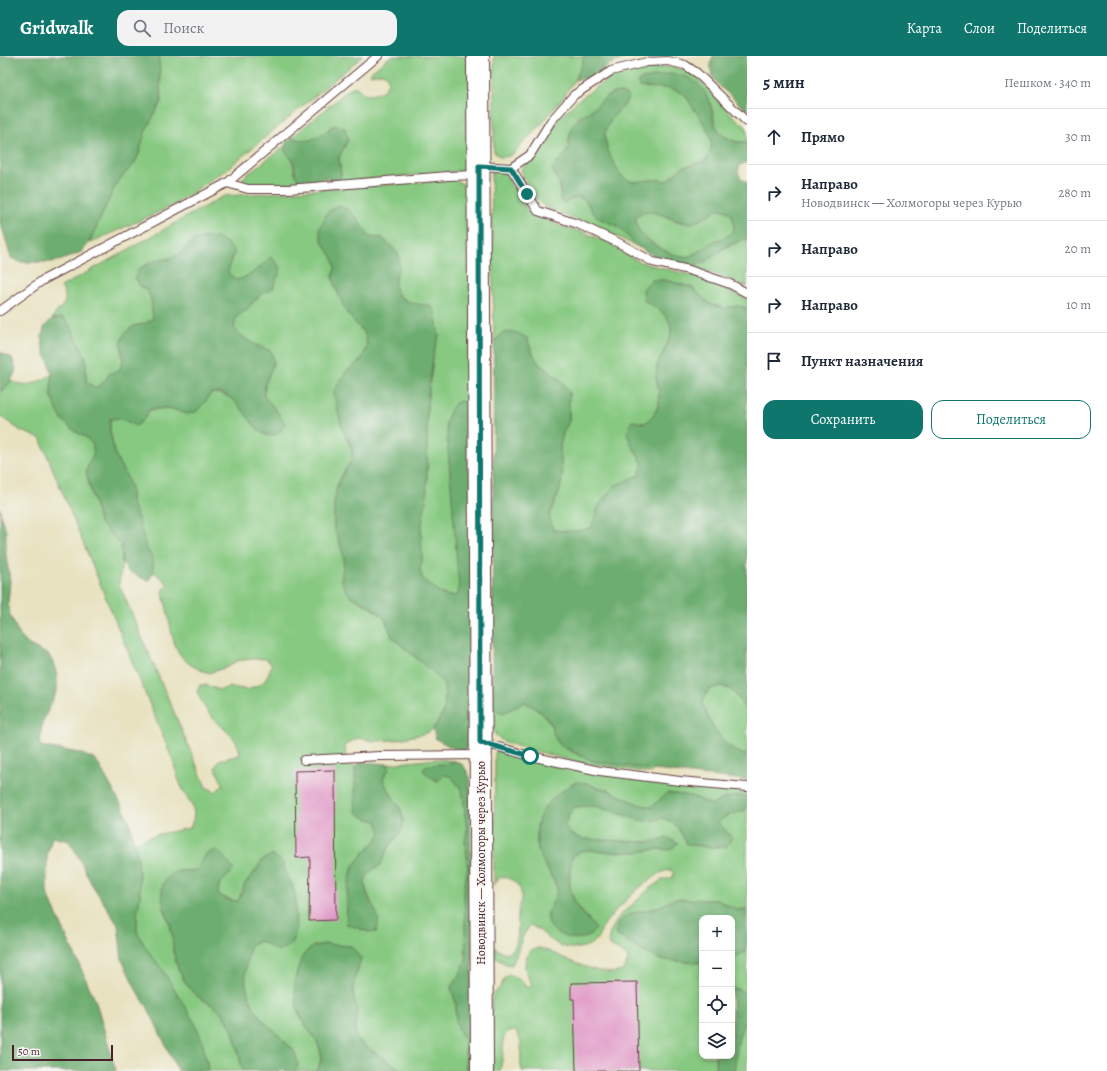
<!DOCTYPE html>
<html lang="ru">
<head>
<meta charset="utf-8">
<style>
	:root { --surface:#fff; --page:#f2f2f3; --text:#1f2937; --muted:#747a83; --line:#e0e1e3; --accent:#0f766e }
	body { margin:0; font-family:Alegreya,serif; background:var(--page); color:var(--text) }
	.controls { position:absolute; right:12px; bottom:12px; display:grid; overflow:hidden; border-radius:8px; box-shadow:0 2px 6px #0003 }
	.controls button { width:36px; height:36px; display:grid; place-items:center; padding:0; border:0; border-bottom:1px solid var(--line); background:var(--surface); color:var(--text); font:20px sans-serif }
	.scale { position:absolute; left:12px; bottom:10px; width:101px; box-sizing:border-box; padding-left:4px; border:2px solid #4a1f2b; border-top:0; font-size:11px; line-height:14px; white-space:nowrap; color:#4a1f2b; -webkit-text-stroke:3px #f6f6f2; paint-order:stroke }
	.stop { position:absolute; width:12px; height:12px; margin:-9px; border:3px solid #0f766e; border-radius:50%; background:#fff }
	.stop.end { background:#0f766e; border-color:#fff; box-shadow:0 1px 4px #0008 }
	.list { margin:0; padding:0; list-style:none }
	h2 { display:flex; justify-content:space-between; align-items:center; height:52px; margin:0; padding:0 16px; font-size:17px }
	h2 small { font-size:13px; font-weight:400; color:var(--muted) }
	.list li { display:grid; grid-template-columns:26px 1fr auto; gap:12px; align-items:center; box-sizing:border-box; height:56px; padding:0 16px; border-top:1px solid var(--line) }
	.list b { display:block; font-size:15px; white-space:nowrap }
	.list p { margin:0; font-size:13px; white-space:nowrap; color:var(--muted) }
	.list em { font-size:13px; font-style:normal; color:var(--muted) }
	.actions { display:flex; gap:8px; padding:12px 16px }
	.actions a { flex:1; padding:9px 0; border:1px solid var(--accent); border-radius:12px; text-align:center; font-size:14px; color:var(--accent) }
	.actions .main { background:var(--accent); color:#fff }
	.icon { flex:none; width:22px; height:22px; fill:none; stroke:currentColor; stroke-width:2; stroke-linecap:round; stroke-linejoin:round }
	.map { position:relative; flex:none; width:747px; height:1015px; overflow:hidden }
	header { display:flex; align-items:center; gap:24px; box-sizing:border-box; height:56px; padding:0 20px; background:var(--accent); color:#fff }
	header strong { font-size:19px }
	nav { display:flex; gap:22px; margin-inline-start:auto; font-size:14px }
	.search { width:280px; height:36px; background:var(--page); display:flex; align-items:center; gap:10px; box-sizing:border-box; padding:0 14px; border-radius:12px; color:var(--muted); font-size:15px }
	main { display:flex }
	aside { flex:1; background:var(--surface) }
	.map>svg:first-child { display:block }
	.green { fill:#87c981; stroke:#687456 }
	.forest { fill:#6dad6f; stroke:#5c664d; fill-rule:evenodd }
	.building { fill:#e096c6 }
	.lines { fill:none; stroke-linecap:round; stroke-linejoin:round }
	.service-casing { stroke:#623c41; stroke-width:10 }
	.secondary-casing { stroke:#623c41; stroke-width:24 }
	.service { stroke:#fff; stroke-width:8 }
	.secondary { stroke:#fff; stroke-width:22 }
	.route { stroke:#0f766e; stroke-width:5 }
	.labels { text-anchor:middle; dominant-baseline:central; stroke-width:3; stroke-linejoin:round; paint-order:stroke }
	.street-label { font-size:12px; fill:#4a1f2b; stroke:#f6f6f2 }
</style>
</head>
<body>
<header>
<strong>Gridwalk</strong>
<div class="search"><svg class="icon" aria-label="search" viewBox="0 0 24 24"><circle cx="10" cy="10" r="6"/><path d="M15 15l6 6"/></svg>Поиск</div>
<nav><a>Карта</a><a>Слои</a><a>Поделиться</a></nav>
</header>
<main>
<div class="map">
<svg width="747" height="1015" viewBox="0 0 747 1015">
	<rect width="100%" height="100%" fill="#f6f6f2"/>
	<filter id="ink" filterUnits="userSpaceOnUse"><feTurbulence type="fractalNoise" baseFrequency=".025" numOctaves="2"/><feDisplacementMap in="SourceGraphic" scale="8" xChannelSelector="R" yChannelSelector="G"/><feConvolveMatrix kernelMatrix="1 2 1 2 8 2 1 2 1" color-interpolation-filters="sRGB"/></filter>
	<filter id="wash" filterUnits="userSpaceOnUse"><feTurbulence type="fractalNoise" baseFrequency=".012" numOctaves="4" result="noise"/><feDisplacementMap in="SourceGraphic" scale="16" xChannelSelector="R" yChannelSelector="G"/><feGaussianBlur stdDeviation="0.9" result="paint"/><feColorMatrix in="noise" values="0 0 0 0 0 0 0 0 0 0 0 0 0 0 0 0 0 1.4 0 .05"/><feComposite in="paint" operator="in"/></filter>
	<g filter="url(#wash)">
		<rect width="100%" height="100%" fill="#e8e2c0"/>
		<!-- green -->
		<g class="green">
			<path d="M159,0H363L227,113L172,150L89,187L117,126L134,108L139,98L145,76L161,46Z"/>
			<path d="M391,0H471L470,103L465,112L461,115L334,126L331,124H338L341,119L339,101L348,84L331,70C327,77 314,84 306,85C301,85 296,82 291,82L352,31H357L363,38L369,39L380,36L385,33L388,26L387,19L382,17L371,19L370,17Z"/>
			<path d="M494,0H584C582,24 540,71 522,88C518,92 515,98 509,100C506,101 503,101 500,101L494,96Z"/>
			<path d="M672,11L681,13L695,19L732,59L747,72V85C739,87 736,86 730,83C709,74 717,60 709,44C705,36 692,21 682,20C673,18 653,22 643,23L637,26L640,31C658,33 671,28 687,41C696,61 724,82 705,105L681,112L667,125L632,126L626,124L621,119L608,97L605,82V76L611,62L626,48L611,37L590,55L579,61L568,84L569,90L555,121C562,129 558,129 560,137C560,140 563,144 564,147L575,141L581,142L586,145L593,157L603,164L620,171L628,179L631,184L646,195L592,168L579,165L545,151L533,140L524,122L521,113L537,98L547,80L559,62L576,46L598,30L613,20L626,18L638,13L648,12Z"/>
			<path d="M285,90C285,98 289,98 292,105C295,112 294,121 302,126L250,131L244,128L242,123L245,120Z"/>
			<path d="M491,116H504L527,154L539,161L566,172L580,175L610,187L632,202L643,207L705,223L747,243V252L737,250L723,252L710,248L691,231L665,224L644,244L663,257L670,266L671,279L657,310L656,322L659,336V347L654,359L645,367L631,388L643,408L639,419C624,425 609,434 600,449C596,455 594,465 591,472C577,476 567,476 553,474L549,460L560,434L562,420L560,390L563,377L569,365V336L550,315L539,308L532,296L527,282L502,277L494,286Z"/>
			<path d="M455,124L465,129L469,133L474,350C466,345 462,344 454,348L459,532L458,539C441,542 433,533 422,522L420,513L422,505L421,475L427,423V348L434,295L439,280L421,249C407,247 392,240 395,224C396,219 398,215 399,211C400,207 399,202 398,198L383,182L370,181L362,171L357,161L338,149L328,156L323,165L328,193L333,202L335,211L333,220L335,230L346,256L365,278L367,288L365,296L361,304L344,318L342,371L352,394V404L346,412L337,430L334,449V472L342,494L344,505L358,545L369,550L385,563L392,581L437,620L444,628L445,648L443,657L433,673L427,677L395,684L373,685L358,682L345,689L346,705L355,711L356,733L367,763L377,765L381,776L375,786L367,793L353,810L350,821L346,843L354,870L369,876H376C374,867 375,856 372,848C364,829 359,819 381,809L387,793L404,765L401,754L385,728L383,722L389,713L388,708L437,703L455,705L442,709L436,708L427,719L438,725L442,718L450,719L460,731L463,739L467,776L465,785L468,810L464,834L466,904L460,918L451,931L456,948L455,956L458,972L462,979L465,986L466,1015H403L363,989L356,981L354,969L357,958L353,935L354,923L359,913L351,890L325,888L313,890L298,955C304,967 321,987 321,1000C321,1005 319,1010 317,1015H294L298,1010C297,996 292,993 283,984C277,977 269,971 263,964C242,940 242,918 251,889L260,885L277,894L296,873C295,861 297,848 295,837C292,826 285,816 281,804H262L257,813L245,828L238,846L228,843L218,839L219,828L227,821L201,806L197,814L176,815L163,850C166,859 170,867 172,876C176,894 175,906 184,923C187,929 192,937 197,940C206,946 215,950 222,958C237,974 237,996 243,1015H208L207,1005L173,932L162,913L147,894L137,876V859L140,840L138,804L135,786C153,778 171,776 190,772C199,752 190,749 182,732C178,724 176,714 173,705L40,382L21,375L0,360V335L4,333L11,325C31,332 34,327 52,319L51,338L58,356L76,376L84,380L92,387L94,396L86,415L88,424L99,466L121,489L122,506L119,528L206,731L216,736L223,728L215,712L219,704L240,699C239,680 221,673 210,659C205,653 201,644 197,636L200,629H206L219,634L233,631L247,634L261,628L266,623L272,609L266,603H251L236,605L230,610L209,617C175,606 174,590 168,558C167,549 163,543 163,534L169,529L154,516L152,501L146,492L131,444V433L127,421L120,409L115,398L110,374V363L120,362L136,370L144,363L150,354L169,352L187,358L205,346L210,337C234,337 241,352 255,369L279,358L264,340L265,329L274,305L271,295C256,290 244,284 234,272L236,261L246,254L260,239L273,232L281,212L271,201C259,212 253,220 236,224L228,217L230,206L235,196L187,190C176,206 165,201 148,207L139,229L147,234L151,243L153,263L144,268L133,270L121,286L123,306L119,314L109,318L104,326L96,332L86,326V303L80,289L74,280L70,270L63,262L52,263C59,250 72,248 61,231L220,142L225,140Z"/>
			<path d="M718,152L731,157C741,182 724,179 709,188C700,193 695,200 685,201C674,202 646,185 640,176C637,171 636,167 636,161C649,145 671,168 688,167C698,166 710,158 718,152Z"/>
			<path d="M747,182V231L724,221L689,209L703,207L726,191Z"/>
			<path d="M721,630L732,634L739,643L747,656V699C724,695 709,666 702,646L709,633Z"/>
			<path d="M524,646C535,651 545,657 550,668C554,675 554,684 561,689C587,709 623,708 654,714L650,717L572,705L514,689L503,685L496,680L493,672L492,653L504,657Z"/>
			<path d="M499,695L678,729L747,736V740C734,739 723,742 712,749L692,740L667,737L652,751L640,749L608,734L597,732L587,727L537,768V789L540,799L557,832L556,841L547,859L590,864C569,844 567,829 572,801L581,795L592,794L602,796H637L659,793L670,794L657,785L647,786L583,783L572,779L565,770L568,760L574,751L595,750L634,762L653,764L663,762L672,766L678,772L687,788L706,791H726L732,782L717,766C727,758 736,757 747,753V853L738,854L717,844L675,843L656,852L634,857L615,878L644,896L661,904L702,907V1000H715L716,1015H522C518,1001 526,986 515,975C500,974 504,989 503,999C502,1004 501,1010 500,1015H492V940L501,930L505,921L509,918L520,923L527,932L532,930C531,926 529,924 528,921C523,912 525,904 529,895L538,892L544,893C560,900 601,921 618,916C625,915 627,908 628,902L626,899L609,889L608,885L610,876L620,859L631,850L650,832L662,824L672,822L674,818L671,814C655,813 613,855 604,869C600,874 600,881 595,885C589,890 583,892 575,892C567,893 557,889 550,883C542,878 540,872 530,870C520,880 519,896 512,909L506,908L494,901V891C498,894 504,898 509,896C521,891 517,868 518,858C518,852 521,848 521,842C523,830 511,820 500,821L494,829L495,696Z"/>
			<path d="M747,895V938L738,933H732V902Z"/>
			<path d="M747,959V1015H734L739,980Z"/>
		</g>
		<!-- forest -->
		<g class="forest">
			<path d="M0,0H159L161,46L145,76L139,98L134,108L117,126L89,187L81,196L62,204L51,206H20L11,202C7,191 6,179 0,168Z"/>
			<path d="M584,0H629L610,8L593,20L575,24L583,6Z"/>
			<path d="M713,0H747V55C741,50 736,45 731,40C717,28 706,19 713,0Z"/>
			<path d="M669,18C683,17 701,26 707,40C715,57 710,74 729,83C736,86 739,87 747,85V106L740,109L738,116L741,123L747,126V182C741,185 733,187 727,190C713,198 708,209 690,209C672,210 644,197 631,184C627,180 624,174 619,171C611,166 601,165 594,158C589,153 588,144 581,142C575,140 569,144 564,147L560,144V130L552,114C555,105 563,103 567,95C571,88 568,79 572,71C577,62 583,61 590,55C603,46 612,28 629,41C624,52 613,57 609,68C607,72 604,77 605,82C606,94 618,122 630,125C638,127 644,124 651,124C656,123 662,124 667,125L681,112L705,105C724,82 696,61 687,41C671,28 658,33 640,31L637,26L643,23ZM719,152L731,157C741,182 724,179 709,188C700,193 695,200 685,201C674,202 646,185 640,176C637,171 636,167 636,161C648,146 672,166 688,167C700,167 709,158 719,152Z"/>
			<path d="M334,69L345,72L348,84L339,101L341,119L338,124L324,122L305,128C290,121 298,114 292,103C290,101 287,98 285,96L286,86L291,82L303,84H310L326,76Z"/>
			<path d="M338,149C358,157 358,166 370,181L383,182L398,198C399,202 400,207 399,211C398,216 395,221 395,226C393,245 415,249 430,249L435,255L439,280L434,295L427,348V439L421,475L422,505L420,513L422,522L441,538L450,540L458,539L459,532L446,367C451,351 456,338 474,350L472,688L464,694L453,692L436,683L433,673L443,657L445,648L444,628L437,620L392,581L385,563L378,556L369,550L350,540L345,533L341,523L344,505L342,494L334,472V449L337,430L346,412L352,404V394L342,371L336,349L334,335L344,318L361,304L365,296L367,288L365,278L346,256L335,230L333,220L335,211L333,202L322,185L319,173L328,156Z"/>
			<path d="M206,181C221,182 226,184 235,196L230,206L228,217L236,224C253,220 259,211 271,201L281,212L273,232L260,239L246,254L236,261L234,272C244,284 256,290 271,295L274,305L265,329L264,340L279,358L285,368L279,377C277,378 273,380 270,380C253,379 242,342 220,337C217,336 214,337 211,337L205,346L196,356L187,358L169,352L150,353L144,363L136,370L120,362L110,363V375L115,398L120,409L127,421L131,433V444L140,468L146,492L152,501L154,516L148,525L128,515L122,506L121,489L99,466L86,415L94,396L92,387L84,380L76,376L62,364L58,356L51,338L52,319L50,309L46,300L43,291L42,279L45,270L52,263L63,262L70,270L74,280L80,289L86,303V326L96,332L104,326L109,318L119,314L123,306L121,286L125,277L133,270L144,268L153,263L151,243L147,234L139,229L135,221L139,212L158,204L169,203L181,198L187,190L194,184Z"/>
			<path d="M652,224H665L691,231L710,248L723,252L737,250L747,252V656C741,646 735,632 721,630C717,630 712,632 709,633L702,646C709,666 724,695 747,699V724L654,714L592,705L560,689L554,680L551,668L544,659L536,652L524,646L503,657L492,653L494,286L502,277L515,276L527,282L532,296L539,308L561,324L569,336V365L563,377L560,390L562,420L560,434L549,460L553,474C567,476 577,476 591,472L599,449L614,430L639,419L643,408L631,388L627,377L632,365L645,367C652,361 657,356 659,347C661,335 654,323 657,311C660,296 677,282 669,265C664,255 653,250 644,244L643,233Z"/>
			<path d="M0,296L12,302L16,313C13,322 9,331 0,335Z"/>
			<path d="M0,452L2,464L6,475V499L10,525L8,547L10,559L20,580L29,589L49,599L54,609L57,620V635L42,667L40,690L79,697L96,704L122,750L130,767L138,804L140,840L137,859V876L147,894L162,913L195,967L202,984L208,1015H178L147,950L138,937L122,904L118,869L91,827L77,798L69,785L52,781L47,799V837L96,946L116,1015H0Z"/>
			<path d="M455,705C464,707 466,714 470,721L473,1015H466L465,986L462,979L458,972L456,964V948L451,931L460,918L466,904L464,834L468,810L465,785L467,776L463,739L460,731L450,720L443,719L438,725L427,719L423,715L425,710C435,707 445,710 455,705Z"/>
			<path d="M361,706L388,708L389,713L383,722C386,735 397,743 401,756C407,772 400,777 390,789C386,795 383,802 381,809C362,818 362,830 371,847C374,852 377,856 378,861C379,866 378,871 376,876H369L346,868L348,832L353,810L367,793L375,786L381,776L377,765L367,763L357,757L355,745V711Z"/>
			<path d="M576,726L587,727L597,732L608,734L640,749L652,751L667,737L692,740L712,749C723,742 734,739 747,740V753L736,757L727,759L718,766L732,782L726,791H706L687,788L678,772L672,766L663,762L653,764L643,765L595,750L574,751L568,760L565,770L572,779L583,783L647,786L668,782L678,787L670,794L659,793L637,796H602L592,794L581,795L572,801C568,819 568,838 579,853C585,860 591,866 596,873C594,875 591,878 589,880C575,888 544,877 548,858C549,849 558,842 557,832C557,828 543,806 540,800C538,794 537,788 537,782C535,753 554,739 576,726Z"/>
			<path d="M216,794L224,801L234,814L219,828L218,839L228,844L238,845L245,828L257,813L262,804L271,799L281,804C285,816 293,827 295,839C296,846 295,854 295,861C295,865 296,869 296,873C295,883 288,896 277,894C272,893 265,887 260,885L251,889C242,917 243,941 263,964C269,971 277,977 283,984C293,993 297,996 298,1010L294,1015H243C238,998 237,981 228,966C223,957 215,950 206,945C203,943 198,942 196,939C185,930 177,912 174,899C172,891 173,881 171,872C167,855 154,837 168,820C175,813 187,816 197,814L206,798Z"/>
			<path d="M675,843L717,844L738,854L747,853V895L732,902V862H702V907L661,904L644,896L615,878L617,869L624,861L634,857L656,852Z"/>
			<path d="M325,888L351,890L361,902C359,913 353,923 353,935C353,943 358,952 357,959C356,966 353,974 356,981C360,990 394,1008 403,1015H317C319,1010 322,1003 321,997C319,987 314,981 308,973C295,954 291,934 298,912C303,895 308,891 325,888Z"/>
			<path d="M732,933H738L747,938V959L739,980L734,1015H716L715,1000H732Z"/>
		</g>
		<g id="blocks">
			<!-- building -->
			<g class="building">
				<path d="M335,714L336,864L309,865L310,801L296,802L295,715Z"/>
				<path d="M637,926L639,1015H576L574,943H571V927Z"/>
			</g>
		</g>
	</g>
	<g filter="url(#ink)">
		<use href="#blocks" fill-opacity="0" stroke="#623c41" stroke-width="1"/>
		<g class="lines">
			<defs>
				<g id="service">
					<path d="M480,110L511,112L538,155L578,168L621,188L653,206L689,214L730,228L747,237"/>
					<path d="M511,112L530,99L551,65L574,39L611,15L647,6L668,5L685,9L697,17L747,66"/>
					<path d="M227,127L248,133H288L448,120L477,119"/>
					<path d="M0,255L43,224L227,127L378,0"/>
					<path d="M481,686L530,700L600,715L680,725L747,731"/>
					<path d="M304,704L380,700L479,699"/>
				</g>
				<path id="secondary" d="M478,0L482,1015"/>
			</defs>
			<!-- service casing -->
			<use href="#service" class="service-casing"/>
			<!-- secondary casing -->
			<use href="#secondary" class="secondary-casing"/>
			<!-- service -->
			<use href="#service" class="service"/>
			<!-- secondary -->
			<use href="#secondary" class="secondary"/>
		</g>
	</g>
	<g class="lines" filter="url(#ink)">
		<!-- route -->
		<path class="route" d="M527,138L511,112L479,110L480,686L530,700"/>
	</g>
	<g class="labels">
		<!-- street labels -->
		<g class="street-label">
			<text transform="translate(481 807) rotate(-90)">Новодвинск — Холмогоры через Курью</text>
		</g>
	</g>
</svg>
<div class="controls">
<button>+</button>
<button>−</button>
<button><svg class="icon" aria-label="locate" viewBox="0 0 24 24"><circle cx="12" cy="12" r="6"/><path d="M12 2v4M12 18v4M2 12h4M18 12h4"/></svg></button>
<button><svg class="icon" aria-label="layers" viewBox="0 0 24 24"><path d="M12 4l9 5-9 5-9-5zM3 14l9 5 9-5"/></svg></button>
</div>
<div class="scale">50 m</div>
<div class="stop" style="left:530px;top:700px"></div>
<div class="stop end" style="left:527px;top:138px"></div>
</div>
<aside>
<h2>5 мин<small>Пешком · 340 m</small></h2>
<ul class="list">
<li><svg class="icon" aria-label="ahead" viewBox="0 0 24 24"><path d="M12 20V5M6 11l6-6 6 6"/></svg><div><b>Прямо</b></div><em>30 m</em></li>
<li><svg class="icon" aria-label="right" viewBox="0 0 24 24"><path d="M7 20v-9h11M14 6l5 5-5 5"/></svg><div><b>Направо</b><p>Новодвинск — Холмогоры через Курью</p></div><em>280 m</em></li>
<li><svg class="icon" aria-label="right" viewBox="0 0 24 24"><path d="M7 20v-9h11M14 6l5 5-5 5"/></svg><div><b>Направо</b></div><em>20 m</em></li>
<li><svg class="icon" aria-label="right" viewBox="0 0 24 24"><path d="M7 20v-9h11M14 6l5 5-5 5"/></svg><div><b>Направо</b></div><em>10 m</em></li>
<li><svg class="icon" aria-label="arrive" viewBox="0 0 24 24"><path d="M6 21V4h12l-3 4 3 4H6"/></svg><div><b>Пункт назначения</b></div></li>
</ul>
<div class="actions"><a class="main">Сохранить</a><a>Поделиться</a></div>
</aside>
</main>
</body>
</html>
